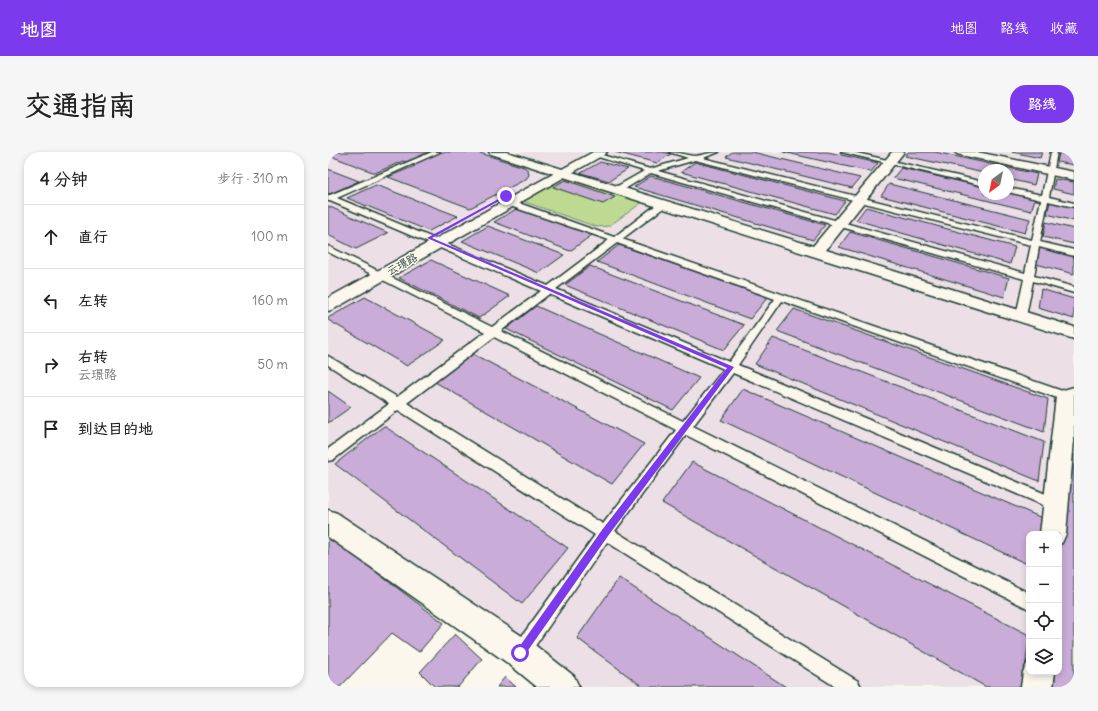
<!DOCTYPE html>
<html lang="zh">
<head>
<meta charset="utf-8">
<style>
	:root { --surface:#fff; --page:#f6f6f6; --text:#222; --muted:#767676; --line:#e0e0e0; --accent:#7c3aed }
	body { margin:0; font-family:Delius,"LXGW WenKai TC",sans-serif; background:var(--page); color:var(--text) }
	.controls { position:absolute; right:12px; bottom:12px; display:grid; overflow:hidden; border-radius:8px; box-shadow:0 2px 6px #0003 }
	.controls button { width:36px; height:36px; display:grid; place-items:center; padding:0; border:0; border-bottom:1px solid var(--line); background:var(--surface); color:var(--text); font:20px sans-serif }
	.compass { position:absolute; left:650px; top:12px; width:36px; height:36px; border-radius:50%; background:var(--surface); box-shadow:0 2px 6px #0003; rotate:213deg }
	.stop { position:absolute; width:12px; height:12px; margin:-9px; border:3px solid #7c3aed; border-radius:50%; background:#fff }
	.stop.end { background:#7c3aed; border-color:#fff; box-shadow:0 1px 4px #0008 }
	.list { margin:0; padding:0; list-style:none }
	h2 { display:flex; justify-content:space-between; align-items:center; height:52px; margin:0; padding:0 16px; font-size:17px }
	h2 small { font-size:13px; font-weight:400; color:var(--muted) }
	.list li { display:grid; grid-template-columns:26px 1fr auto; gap:12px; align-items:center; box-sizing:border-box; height:64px; padding:0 16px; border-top:1px solid var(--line) }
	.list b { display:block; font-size:15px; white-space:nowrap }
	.list p { margin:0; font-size:13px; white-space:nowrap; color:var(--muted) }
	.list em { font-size:13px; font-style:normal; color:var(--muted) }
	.icon { flex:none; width:22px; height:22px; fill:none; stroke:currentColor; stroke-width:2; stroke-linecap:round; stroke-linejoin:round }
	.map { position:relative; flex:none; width:746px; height:535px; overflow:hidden; border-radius:16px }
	header { display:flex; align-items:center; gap:24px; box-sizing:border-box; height:56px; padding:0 20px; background:var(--accent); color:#fff }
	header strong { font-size:19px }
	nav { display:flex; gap:22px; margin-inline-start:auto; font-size:14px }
	.intro { display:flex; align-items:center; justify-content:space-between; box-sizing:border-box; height:96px; padding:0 24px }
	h1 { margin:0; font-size:28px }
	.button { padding:10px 18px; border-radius:16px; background:var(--accent); color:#fff; font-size:14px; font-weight:700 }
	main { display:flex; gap:24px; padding:0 24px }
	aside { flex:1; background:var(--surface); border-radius:16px; box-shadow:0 2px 6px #0003 }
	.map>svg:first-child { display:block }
	.built { fill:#ece0e6; fill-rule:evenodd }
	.green { fill:#beda92; stroke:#6e8c63 }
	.building { fill:#c9acd8; stroke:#1f3d34 }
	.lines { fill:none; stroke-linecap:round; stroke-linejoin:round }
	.service-casing { stroke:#1f3d34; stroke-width:3 }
	.minor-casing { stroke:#1f3d34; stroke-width:3 }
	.tertiary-casing { stroke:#1f3d34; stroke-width:3 }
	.service { fill:#fbf7ec; fill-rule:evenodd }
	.minor { fill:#fbf7ec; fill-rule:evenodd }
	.tertiary { fill:#fbf7ec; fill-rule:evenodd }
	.route { fill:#7c3aed }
	.labels { text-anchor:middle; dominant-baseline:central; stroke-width:3; stroke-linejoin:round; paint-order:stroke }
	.far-street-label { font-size:11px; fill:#1f3d34; stroke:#fbf7ec }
</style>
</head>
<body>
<header>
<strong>地图</strong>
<nav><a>地图</a><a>路线</a><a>收藏</a></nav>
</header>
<div class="intro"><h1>交通指南</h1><a class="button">路线</a></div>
<main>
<aside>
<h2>4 分钟<small>步行 · 310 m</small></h2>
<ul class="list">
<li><svg class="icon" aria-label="ahead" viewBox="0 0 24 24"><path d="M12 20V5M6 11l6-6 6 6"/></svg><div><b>直行</b></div><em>100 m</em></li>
<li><svg class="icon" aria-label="left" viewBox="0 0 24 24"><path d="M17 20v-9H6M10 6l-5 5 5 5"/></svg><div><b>左转</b></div><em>160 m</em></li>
<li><svg class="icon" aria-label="right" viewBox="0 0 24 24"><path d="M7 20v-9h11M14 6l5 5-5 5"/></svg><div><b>右转</b><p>云璟路</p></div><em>50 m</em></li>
<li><svg class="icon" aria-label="arrive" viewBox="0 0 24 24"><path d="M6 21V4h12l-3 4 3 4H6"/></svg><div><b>到达目的地</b></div></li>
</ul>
</aside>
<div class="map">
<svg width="746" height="535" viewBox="0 0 746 535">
	<rect width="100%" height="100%" fill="#fbf7ec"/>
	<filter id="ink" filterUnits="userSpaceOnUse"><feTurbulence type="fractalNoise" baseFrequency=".025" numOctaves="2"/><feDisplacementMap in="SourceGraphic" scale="8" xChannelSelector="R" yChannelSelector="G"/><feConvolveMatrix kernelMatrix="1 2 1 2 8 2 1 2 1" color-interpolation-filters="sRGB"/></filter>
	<g filter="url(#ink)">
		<!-- built -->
		<path class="built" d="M0,0H746V535H235L0,370ZM656,18H680V42H656ZM701,382H731V520H701Z"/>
		<!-- green -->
		<path class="green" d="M235,24L316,49L281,74L269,75L197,50L196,46Z"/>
		<!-- building -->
		<g class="building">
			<path d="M0,0H149L196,15L200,18L201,23L198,27L142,56L60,25L87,14L75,9L47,21L0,3Z"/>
			<path d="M287,0H335L343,2L329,11Z"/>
			<path d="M404,0H424L532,26L524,36L398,5Z"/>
			<path d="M455,0H500L550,11L543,20Z"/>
			<path d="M580,0H607L709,22L706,33L680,27V18H656V21L577,4Z"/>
			<path d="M684,0H714L712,6Z"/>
			<path d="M731,1L746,3V13L729,10Z"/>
			<path d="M272,10L300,17L281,29L253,21Z"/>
			<path d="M367,10L517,49L507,62L353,20Z"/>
			<path d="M573,16L656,35V42H680V40L707,47L703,59L565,26Z"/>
			<path d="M0,17L31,29L2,42L0,41Z"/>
			<path d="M323,24L497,73L485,88L306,35Z"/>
			<path d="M727,27L746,30V42L725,37Z"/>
			<path d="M237,28L287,45L275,52L225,35Z"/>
			<path d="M561,32L702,67L697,81L553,44Z"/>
			<path d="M48,33L130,64L101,79L19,46Z"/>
			<path d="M722,50L746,55V69L719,62Z"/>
			<path d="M0,54L60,81L28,97L0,83Z"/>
			<path d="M538,55L687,95L682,112L528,68Z"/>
			<path d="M190,56L264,83L242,99L166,70Z"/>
			<path d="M718,70L746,77V92L715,85Z"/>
			<path d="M160,74L236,103L211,121L134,89Z"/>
			<path d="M522,80L681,126L676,145L511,95Z"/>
			<path d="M291,93L440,145L422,167L269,110Z"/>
			<path d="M712,95L746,104V122L708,112Z"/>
			<path d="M103,108L182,144L151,166L71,126Z"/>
			<path d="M262,114L416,173L396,198L237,133Z"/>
			<path d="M713,137L746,147V167L710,156Z"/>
			<path d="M37,145L117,188L79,214L0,168V166Z"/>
			<path d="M208,154L371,226L345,258L178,177Z"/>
			<path d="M466,157L720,247L716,280L449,179Z"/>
			<path d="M445,186L716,290L711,329L427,212Z"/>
			<path d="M145,202L316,292L284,332L107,230Z"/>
			<path d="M415,237L714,366L712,382H701V413L393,268Z"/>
			<path d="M0,239L23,255L0,271Z"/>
			<path d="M56,274L240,396L194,452L7,312Z"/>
			<path d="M746,302V535H718L720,520H731V401L740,308Z"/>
			<path d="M364,310L701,483L695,535H658L334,351Z"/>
			<path d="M0,384L116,471L91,500L64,481L12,535H0Z"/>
			<path d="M291,426L458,535H315L249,486Z"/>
			<path d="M127,482L154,507L130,535H107L92,520Z"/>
			<path d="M177,525L188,535H169Z"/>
		</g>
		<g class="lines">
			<defs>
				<g id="service">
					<path d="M104,0H112L9,46L220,134L281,88L179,53V49H185L286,85L332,50H338V54L294,87L743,242L745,245L743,248L739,249L735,248L454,149L410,213L732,348L734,352L732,356L727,358L722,356L405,221L365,274L701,441V457L358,283L287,379L530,529L533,535H508L279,390L198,507L192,510L186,507L183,501L186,495L267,383L70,258L5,308L0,309V297L61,252L0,213V204L69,245L157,180L0,100V94L164,175L213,139L2,49H0V43H2ZM289,91L447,147L401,210L228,137ZM221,142L396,217L355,269L173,179ZM166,185L348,278L275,372L79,251Z"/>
					<path d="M341,0C350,0 357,3 366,4C372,4 383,0 391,0L375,6L704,88L713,48L680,40V36L714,43L723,0H729L721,45L746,51V55L720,49L712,90L746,98V104L711,95L706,124L746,135V141L705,129L698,164L693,167L690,166L688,164L696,127L323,21L292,40H286V36L316,19L264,3L267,1L322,17L360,6ZM367,8L703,93L697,121L330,19Z"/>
					<path d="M513,0H524L656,30V34Z"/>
				</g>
				<g id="minor">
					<path d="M161,0H179L485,94L564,0H576L498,98L746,175V187L163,2Z"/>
					<path d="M627,0H649L746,20V28L633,3L629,2Z"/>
					<path d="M746,235V288L738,382L734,391L731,392V382H712L728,245L732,239Z"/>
					<path d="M0,358L9,361L203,490L246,524L251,535H209L181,512L0,385Z"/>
					<path d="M701,508V520H727L725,535H693L695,520Z"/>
				</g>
				<path id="tertiary" d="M265,0H279L277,2L6,157L0,159V146Z"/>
			</defs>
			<!-- service casing -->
			<use href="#service" class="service-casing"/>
			<!-- minor casing -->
			<use href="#minor" class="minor-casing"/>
			<!-- tertiary casing -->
			<use href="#tertiary" class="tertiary-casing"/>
			<!-- service -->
			<use href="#service" class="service"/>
			<!-- minor -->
			<use href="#minor" class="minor"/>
			<!-- tertiary -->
			<use href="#tertiary" class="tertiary"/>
		</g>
	</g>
	<!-- route -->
	<path class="route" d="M176,44H180L104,86L406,215L280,384L196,504L192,506L189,504L188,501L189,498L274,378L399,216L99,86Z"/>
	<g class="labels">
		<!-- far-street labels -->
		<g class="far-street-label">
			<text transform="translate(74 112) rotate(-29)">云璟路</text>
		</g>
	</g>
</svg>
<div class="controls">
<button>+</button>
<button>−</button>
<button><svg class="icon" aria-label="locate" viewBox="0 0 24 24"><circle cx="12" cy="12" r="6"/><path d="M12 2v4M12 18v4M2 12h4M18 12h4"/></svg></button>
<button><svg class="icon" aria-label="layers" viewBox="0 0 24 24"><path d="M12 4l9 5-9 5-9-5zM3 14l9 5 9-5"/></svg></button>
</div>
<svg class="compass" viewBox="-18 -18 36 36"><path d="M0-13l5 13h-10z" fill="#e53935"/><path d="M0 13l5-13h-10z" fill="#767676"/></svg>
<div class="stop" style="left:192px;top:501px"></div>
<div class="stop end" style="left:178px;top:44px"></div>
</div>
</main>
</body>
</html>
